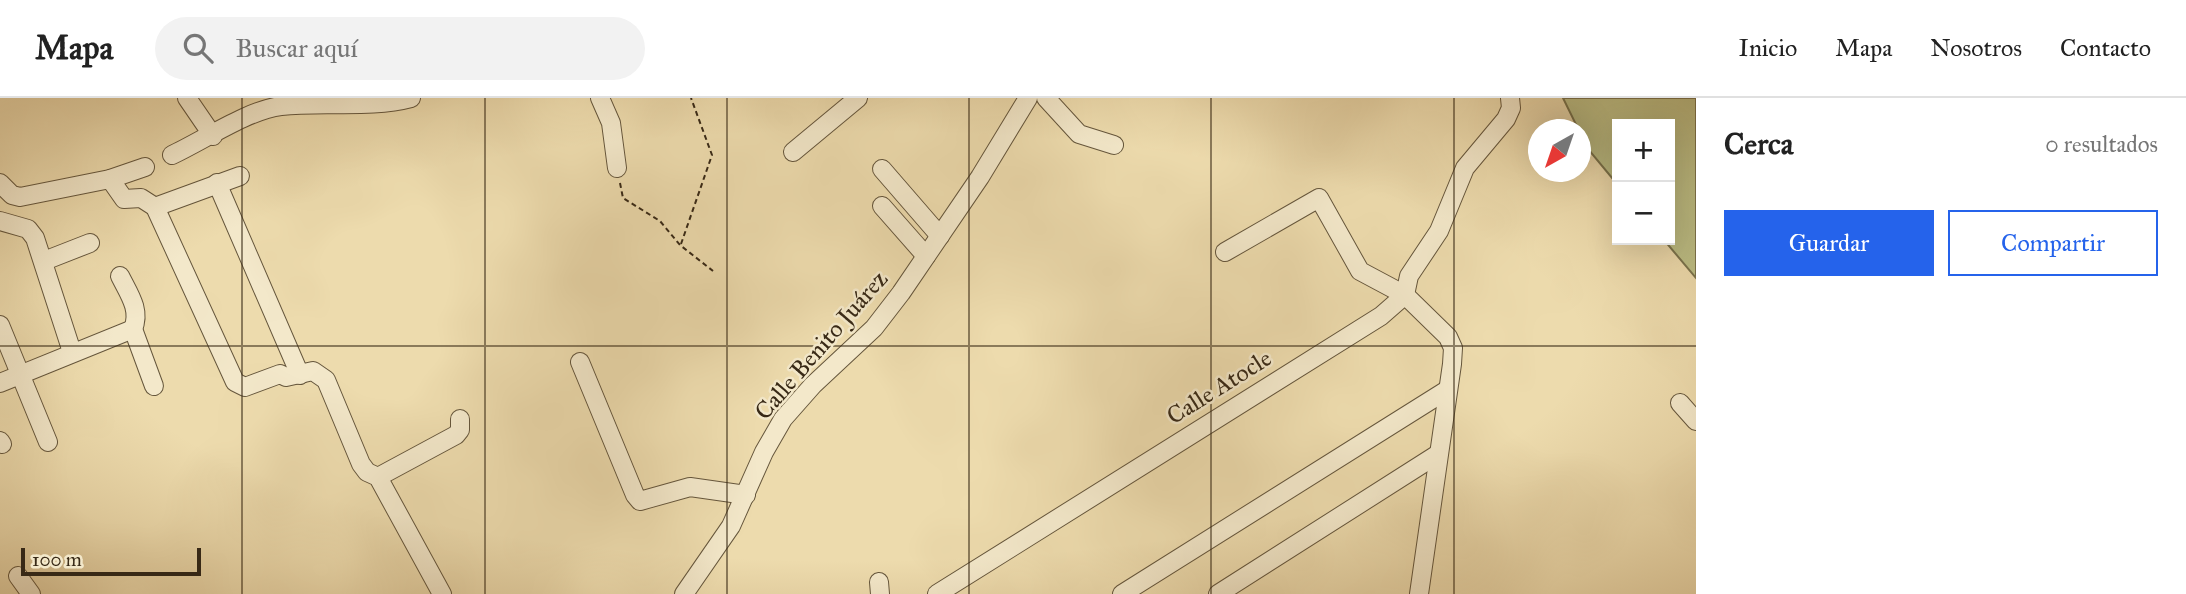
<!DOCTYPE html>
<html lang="es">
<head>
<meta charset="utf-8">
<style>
	:root { --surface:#fff; --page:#f2f2f2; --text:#222; --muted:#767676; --line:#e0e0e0; --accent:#2563eb }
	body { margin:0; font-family:"IM FELL Great Primer",serif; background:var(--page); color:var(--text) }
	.controls { position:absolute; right:21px; top:21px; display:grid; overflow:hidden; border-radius:0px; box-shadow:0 7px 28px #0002 }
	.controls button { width:63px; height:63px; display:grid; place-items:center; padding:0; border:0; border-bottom:2px solid var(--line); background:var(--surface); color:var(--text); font:35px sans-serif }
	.compass { position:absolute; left:1528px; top:21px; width:63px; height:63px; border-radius:50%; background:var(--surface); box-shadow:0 7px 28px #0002; rotate:220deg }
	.scale { position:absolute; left:21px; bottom:18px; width:180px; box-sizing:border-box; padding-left:7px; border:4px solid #382916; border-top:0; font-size:19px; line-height:24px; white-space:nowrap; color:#382916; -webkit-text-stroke:5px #f3e8ca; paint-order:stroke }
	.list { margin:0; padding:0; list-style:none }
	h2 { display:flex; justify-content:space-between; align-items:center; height:91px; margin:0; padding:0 28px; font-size:30px }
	h2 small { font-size:23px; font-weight:400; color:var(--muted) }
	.actions { display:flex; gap:14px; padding:21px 28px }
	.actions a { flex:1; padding:16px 0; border:2px solid var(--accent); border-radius:0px; text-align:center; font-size:24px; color:var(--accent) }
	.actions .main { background:var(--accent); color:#fff }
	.icon { flex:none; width:38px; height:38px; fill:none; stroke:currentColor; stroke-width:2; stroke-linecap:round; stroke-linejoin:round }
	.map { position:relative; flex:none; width:1696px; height:496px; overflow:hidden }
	header { display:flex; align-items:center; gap:42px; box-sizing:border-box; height:98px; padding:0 35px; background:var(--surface); border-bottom:2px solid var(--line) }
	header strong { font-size:33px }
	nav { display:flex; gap:38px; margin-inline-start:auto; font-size:24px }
	.search { width:490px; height:63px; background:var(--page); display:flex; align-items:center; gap:18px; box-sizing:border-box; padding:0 24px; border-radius:38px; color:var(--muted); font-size:26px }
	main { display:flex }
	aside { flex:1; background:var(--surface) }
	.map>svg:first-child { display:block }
	.green { fill:#bcbf87; stroke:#7a744e; stroke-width:2 }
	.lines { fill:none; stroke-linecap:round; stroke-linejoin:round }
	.minor-casing { stroke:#65563c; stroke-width:20 }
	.path { stroke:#382916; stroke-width:2; stroke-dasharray:5 3.5; stroke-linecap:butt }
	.minor { stroke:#f3e8ca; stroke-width:18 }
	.grid { fill:none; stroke:#382916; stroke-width:2; stroke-opacity:0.55 }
	.labels { text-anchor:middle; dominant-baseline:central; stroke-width:5; stroke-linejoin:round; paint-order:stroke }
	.street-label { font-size:24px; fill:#382916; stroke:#f3e8ca }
</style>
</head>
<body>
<header>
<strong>Mapa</strong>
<div class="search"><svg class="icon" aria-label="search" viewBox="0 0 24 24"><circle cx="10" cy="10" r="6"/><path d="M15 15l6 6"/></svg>Buscar aquí</div>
<nav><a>Inicio</a><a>Mapa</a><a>Nosotros</a><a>Contacto</a></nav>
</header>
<main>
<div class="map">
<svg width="1696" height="496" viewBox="0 0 1696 496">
	<rect width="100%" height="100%" fill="#eddbad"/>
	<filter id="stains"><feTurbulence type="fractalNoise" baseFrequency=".00286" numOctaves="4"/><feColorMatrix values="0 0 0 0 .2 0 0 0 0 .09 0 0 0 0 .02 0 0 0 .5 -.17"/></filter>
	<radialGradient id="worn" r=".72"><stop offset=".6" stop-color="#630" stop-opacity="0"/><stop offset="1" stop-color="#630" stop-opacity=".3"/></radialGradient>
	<!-- green -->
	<path class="green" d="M1563,0H1696V180L1664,142H1670V26H1617V86L1588,51Z"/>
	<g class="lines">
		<defs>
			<g id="minor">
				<path d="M187,0L213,38"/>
				<path d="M600,0L611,25L617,70"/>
				<path d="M1046,0L1079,36L1114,47"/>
				<path d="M793,54L858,0"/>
				<path d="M172,57C204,42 248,12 281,8C324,3 370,11 411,0"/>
				<path d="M882,71L940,138"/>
				<path d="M110,81L124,101L141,100L155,109L235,284L245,289L280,276L286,279L313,273L326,282L361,366L367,374L378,379L442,496"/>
				<path d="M0,85L12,97L20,99L110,81L145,69"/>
				<path d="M217,85L300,277"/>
				<path d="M882,108L926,158"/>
				<path d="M155,109L240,78"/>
				<path d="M0,123L28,131L35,140L72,254"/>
				<path d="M1225,154L1319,100L1360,173L1405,197L1448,239L1453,250L1452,266L1419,496"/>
				<path d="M44,163L90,145"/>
				<path d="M120,178C129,196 141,212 133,231"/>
				<path d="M0,227L48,344"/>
				<path d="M133,231L154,288"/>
				<path d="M580,264L635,397L640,403L690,389L746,397"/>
				<path d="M0,285L133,231"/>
				<path d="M1680,305L1696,323"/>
				<path d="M0,343L2,346"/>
				<path d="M378,379L456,337L460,332V321"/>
				<path d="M18,478L31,496"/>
				<path d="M879,484L880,496"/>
				<path d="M684,496L731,428L764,354L783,321L813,287L874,230L901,195L980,79L1028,0"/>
				<path d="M937,496L1381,218L1405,197L1409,178L1439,133L1465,70L1506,21L1511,10L1510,0"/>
				<path d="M1122,496L1447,292"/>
				<path d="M1218,496L1438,356"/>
			</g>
		</defs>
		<!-- minor casing -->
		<use href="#minor" class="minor-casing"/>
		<!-- path -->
		<g class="path">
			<path d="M620,85L623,100L660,123L680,147L713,173"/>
			<path d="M681,146L712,57L691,0"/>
		</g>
		<!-- minor -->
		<use href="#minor" class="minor"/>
	</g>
	<!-- grid -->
	<path class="grid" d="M242,0V496M485,0V496M727,0V496M969,0V496M1211,0V496M1454,0V496M0,248H1696"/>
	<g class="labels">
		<!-- street labels -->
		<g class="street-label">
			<text transform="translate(821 247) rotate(-49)">Calle Benito Juárez</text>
			<text transform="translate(1219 289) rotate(-32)">Calle Atocle</text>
		</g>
	</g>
	<rect width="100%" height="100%" filter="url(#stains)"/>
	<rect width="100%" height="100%" fill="url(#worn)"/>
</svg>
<div class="controls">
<button>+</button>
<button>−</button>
</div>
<svg class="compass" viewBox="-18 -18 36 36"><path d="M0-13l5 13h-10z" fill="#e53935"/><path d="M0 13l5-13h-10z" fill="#767676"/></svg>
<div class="scale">100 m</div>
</div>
<aside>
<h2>Cerca<small>0 resultados</small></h2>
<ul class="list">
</ul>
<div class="actions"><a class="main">Guardar</a><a>Compartir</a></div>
</aside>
</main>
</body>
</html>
